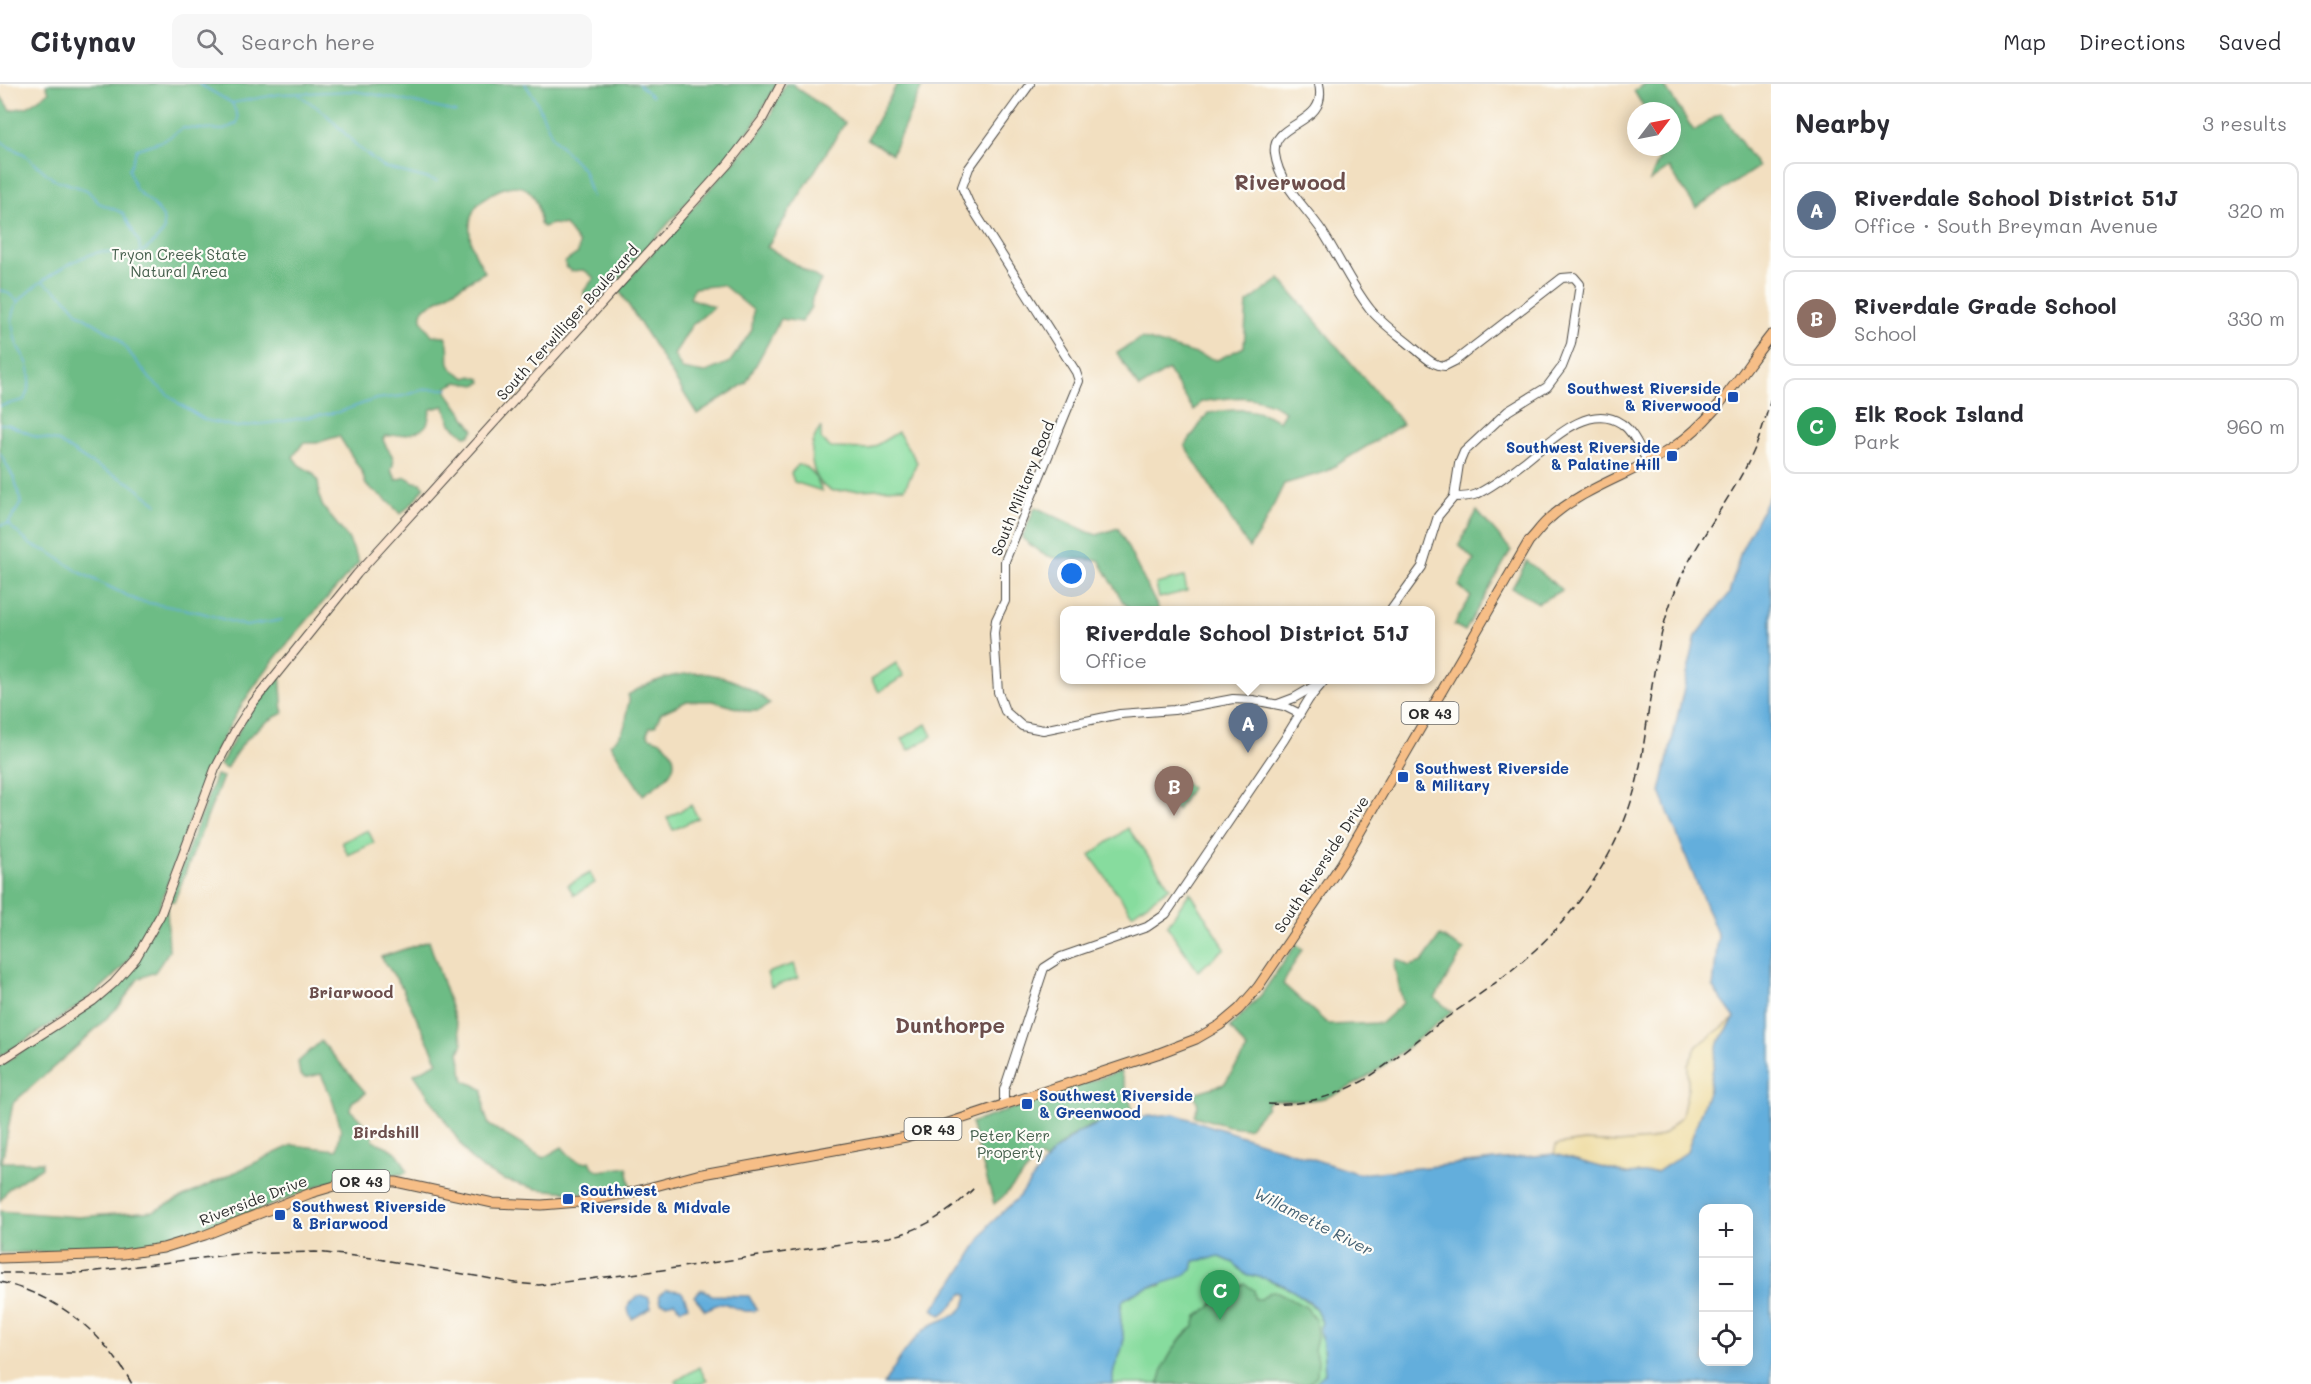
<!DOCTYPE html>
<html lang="en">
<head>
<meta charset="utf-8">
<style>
	:root { --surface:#fff; --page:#f7f7f7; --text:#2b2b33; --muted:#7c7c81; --line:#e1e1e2; --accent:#c8321e }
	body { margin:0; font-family:Mali,sans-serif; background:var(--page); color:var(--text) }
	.controls { position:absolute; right:18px; bottom:18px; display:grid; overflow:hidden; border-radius:12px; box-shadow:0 3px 15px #0003 }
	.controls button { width:54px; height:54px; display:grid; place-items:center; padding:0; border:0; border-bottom:2px solid var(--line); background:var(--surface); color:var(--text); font:30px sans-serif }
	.compass { position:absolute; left:1627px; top:18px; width:54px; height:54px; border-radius:50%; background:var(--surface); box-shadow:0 3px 15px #0003; rotate:58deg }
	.you { position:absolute; left:1072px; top:490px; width:21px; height:21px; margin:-15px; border:4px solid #fff; border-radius:50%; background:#1a73e8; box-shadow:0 0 0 9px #1a73e833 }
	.badge { display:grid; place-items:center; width:39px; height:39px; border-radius:50%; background:var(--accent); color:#fff; font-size:20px; font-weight:700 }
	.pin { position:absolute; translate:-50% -50px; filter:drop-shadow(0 2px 3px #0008) }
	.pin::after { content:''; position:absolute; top:32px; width:21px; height:18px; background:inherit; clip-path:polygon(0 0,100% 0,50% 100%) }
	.popup { position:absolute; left:1060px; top:522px; width:375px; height:78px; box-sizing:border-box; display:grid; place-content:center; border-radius:12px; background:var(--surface); filter:drop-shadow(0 2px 4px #0005); font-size:20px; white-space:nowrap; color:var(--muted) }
	.popup b { font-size:22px; color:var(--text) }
	.popup::after { content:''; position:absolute; left:50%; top:100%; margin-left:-12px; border:12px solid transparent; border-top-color:var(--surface) }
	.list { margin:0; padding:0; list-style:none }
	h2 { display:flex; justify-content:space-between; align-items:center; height:78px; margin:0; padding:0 24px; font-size:26px }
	h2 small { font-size:20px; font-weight:400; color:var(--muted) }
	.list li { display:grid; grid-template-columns:39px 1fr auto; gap:18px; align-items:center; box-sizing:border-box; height:96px; margin:0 12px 12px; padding:0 12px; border:2px solid var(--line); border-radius:12px }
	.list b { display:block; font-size:22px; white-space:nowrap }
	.list p { margin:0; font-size:20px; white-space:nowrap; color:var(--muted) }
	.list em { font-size:20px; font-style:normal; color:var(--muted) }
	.icon { flex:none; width:33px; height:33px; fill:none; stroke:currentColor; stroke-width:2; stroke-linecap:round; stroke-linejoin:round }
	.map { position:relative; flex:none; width:1771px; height:1300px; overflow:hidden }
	header { display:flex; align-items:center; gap:36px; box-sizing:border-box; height:84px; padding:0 30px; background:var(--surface); border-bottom:2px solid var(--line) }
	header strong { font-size:28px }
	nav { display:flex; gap:33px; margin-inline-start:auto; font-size:21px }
	.search { width:420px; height:54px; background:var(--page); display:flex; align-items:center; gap:15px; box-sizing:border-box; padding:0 21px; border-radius:12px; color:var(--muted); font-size:22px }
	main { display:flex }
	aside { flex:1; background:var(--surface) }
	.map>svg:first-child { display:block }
	.green { fill:#87dc9e; stroke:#598464; stroke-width:1.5 }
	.forest { fill:#6dbc85; stroke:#4c7458; stroke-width:1.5; fill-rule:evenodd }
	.sand { fill:#eeda9e; stroke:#8c8264; stroke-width:1.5 }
	.water { fill:#64aedc; stroke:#486c84; stroke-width:1.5; fill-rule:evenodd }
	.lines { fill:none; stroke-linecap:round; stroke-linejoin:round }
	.stream { stroke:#64aedc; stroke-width:1.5 }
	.tertiary-casing { stroke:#494641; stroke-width:10 }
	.secondary-casing { stroke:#494641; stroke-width:10 }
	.primary-casing { stroke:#494641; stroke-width:11 }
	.tertiary { stroke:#fff; stroke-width:8 }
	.secondary { stroke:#fbe5cf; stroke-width:8 }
	.primary { stroke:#f6be87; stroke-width:9 }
	.rail { stroke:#2b2b2b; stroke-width:1.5; stroke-dasharray:9 4.5; stroke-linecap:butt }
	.transit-dot { fill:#1a4fb4; stroke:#fdfcf7; stroke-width:2 }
	.labels { text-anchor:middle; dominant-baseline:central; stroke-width:4.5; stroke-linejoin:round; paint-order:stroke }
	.shield { fill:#fdfcf7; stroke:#6a6a68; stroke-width:1.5 }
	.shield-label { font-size:14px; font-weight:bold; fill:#2b2b2b }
	.park-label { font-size:15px; fill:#47604e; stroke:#fdfcf7 }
	.street-label { font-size:15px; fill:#2b2b2b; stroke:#fdfcf7 }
	.transit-label { font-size:15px; font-weight:bold; fill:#164399; stroke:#fdfcf7; text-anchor:start }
	.neighbourhood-label { font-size:16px; font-weight:bold; fill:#6c4e4c; stroke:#fdfcf7 }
	.water-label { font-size:16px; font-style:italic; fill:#425f72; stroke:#fdfcf7 }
	.district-label { font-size:21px; font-weight:bold; fill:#6c4e4c; stroke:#fdfcf7 }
</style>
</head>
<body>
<header>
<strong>Citynav</strong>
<div class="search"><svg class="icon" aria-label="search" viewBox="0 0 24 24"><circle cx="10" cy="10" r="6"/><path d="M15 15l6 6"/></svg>Search here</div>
<nav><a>Map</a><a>Directions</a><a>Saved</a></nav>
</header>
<main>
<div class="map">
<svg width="1771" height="1300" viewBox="0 0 1771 1300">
	<rect width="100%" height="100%" fill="#fdfcf7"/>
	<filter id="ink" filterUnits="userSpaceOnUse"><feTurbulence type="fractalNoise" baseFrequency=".0167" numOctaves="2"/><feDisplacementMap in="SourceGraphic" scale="12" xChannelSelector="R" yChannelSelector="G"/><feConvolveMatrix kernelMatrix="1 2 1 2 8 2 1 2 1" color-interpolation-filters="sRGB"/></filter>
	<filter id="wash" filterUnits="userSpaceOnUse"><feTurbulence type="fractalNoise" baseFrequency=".008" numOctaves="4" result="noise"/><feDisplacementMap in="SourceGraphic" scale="24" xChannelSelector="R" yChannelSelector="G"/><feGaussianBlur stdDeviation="1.35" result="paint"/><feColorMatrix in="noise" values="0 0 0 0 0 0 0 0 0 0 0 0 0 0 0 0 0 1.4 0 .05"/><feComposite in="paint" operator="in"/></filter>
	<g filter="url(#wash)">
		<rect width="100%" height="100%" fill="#f2dfc0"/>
		<!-- green -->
		<g class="green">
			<path d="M821,344V355L831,364L870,365L898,348L917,378L905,404L833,407C810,401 805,359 821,344Z"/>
			<path d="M798,381C811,380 817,396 822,407L794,398L791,389Z"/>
			<path d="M1184,493L1187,507L1159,514L1156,500Z"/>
			<path d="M896,579L904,592L879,608L871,595Z"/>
			<path d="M926,640L932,652L909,666L902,655Z"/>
			<path d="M1174,692L1191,704L1177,726L1165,714L1171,702Z"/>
			<path d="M691,721L698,734L673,746L667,734Z"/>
			<path d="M1128,744L1170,803L1132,830L1090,771Z"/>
			<path d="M368,746L374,759L348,771L342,758Z"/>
			<path d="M590,789L595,799L574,811L568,801Z"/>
			<path d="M1190,808L1225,864L1198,887L1167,842Z"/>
			<path d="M794,880L798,894L771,903L767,889Z"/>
			<path d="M1220,1173L1234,1179L1245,1190L1268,1195L1297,1209L1316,1225L1322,1238L1320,1251L1323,1259L1325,1290L1314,1300H1113C1111,1284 1121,1273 1123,1259C1125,1242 1116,1235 1123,1216L1146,1203L1160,1202L1193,1177Z"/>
			<path d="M699,1283L707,1296L701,1300H677L676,1297Z"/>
		</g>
		<!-- forest -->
		<g class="forest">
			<path d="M46,0H777L754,40L734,65L615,200L594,218L584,213V207L594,194L584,186L571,187L566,183L565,178L578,169L579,160L565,141L552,140L543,143L540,140C540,129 538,117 531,109C517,92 482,111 474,126C471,132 469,141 470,149C470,163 478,176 485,188C464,199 445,213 424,224C418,235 425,242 432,251L445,252C452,264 446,275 450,282C452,286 462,291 466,294L472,292L481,295L482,298L476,301L457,298L447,303V308L474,346L470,351L465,352L451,340L444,322L431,325C429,330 429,336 427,340C421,351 397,351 385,352L383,355C386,368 399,371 391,386L397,396L406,393L414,398L421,399L424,403L417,414L401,430L384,414L366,401L362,388L339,352L316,359H303L293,373L299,381L313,389L318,397L320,415L323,423L348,454L359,478C312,532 258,586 225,650C204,690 190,733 176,776C165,808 155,840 135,867C102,914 47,942 0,972V11L10,26L27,23L49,8Z"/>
			<path d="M785,0H792L845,39L767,163L821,196L812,214L811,223L801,238L781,235L746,299L697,330L619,206L757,52L770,32ZM723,201L753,226L752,246L730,278L704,289L682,285L674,271L691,242L714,223L690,214L694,204Z"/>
			<path d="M897,0H923L892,70L867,55Z"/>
			<path d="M1645,0H1663L1694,47L1721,29L1758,83L1696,124L1669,84L1650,97L1664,63H1672V27H1646L1634,7Z"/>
			<path d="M1280,195L1403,340L1325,388L1284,400L1264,441L1249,464L1185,362L1208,329C1236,325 1253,322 1279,337L1285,327C1255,309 1234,312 1201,318L1194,327L1168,286L1139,304L1117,269L1141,254L1217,276L1244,263L1247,219Z"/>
			<path d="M1035,423L1088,448L1097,451L1118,444L1159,526H1131L1123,518L1099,476L1054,474L1041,469L1022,454Z"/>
			<path d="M1477,427L1511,466L1465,547L1454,541L1471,513L1459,502L1474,476L1459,461Z"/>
			<path d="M1527,477L1562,506L1538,519L1512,504Z"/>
			<path d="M280,589L283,629C256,641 240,660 226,685L220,681L246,634Z"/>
			<path d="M701,589C727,592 750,601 770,620L759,627H747L713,617H687L661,629L655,642L650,643L647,649L649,653C660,656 665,658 671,668C683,688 656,701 643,711L610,660C623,651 627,641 627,626C628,619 631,617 628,611C650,597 674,589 701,589Z"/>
			<path d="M216,691L223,693L174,818L169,816Z"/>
			<path d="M167,823L169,867L155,888L138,895L120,921L81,959L13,1019L2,1078H42V1083L8,1105L0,1117V982L111,907Z"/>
			<path d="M1440,852L1464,866L1435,914L1452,928C1417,954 1365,1003 1324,1014C1309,1018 1289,1016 1273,1016L1267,1019V1023L1248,1044L1228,1042L1194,1032L1198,1021L1194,1009L1224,1000L1247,966L1230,943L1261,911L1296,860L1302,865L1283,900L1329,941L1381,939L1403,919L1394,881L1397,875L1409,882L1422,878Z"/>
			<path d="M429,857L463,959L459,968L464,997L475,1001L483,1006L484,1027L489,1041L543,1074L562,1063C570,1072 576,1081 590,1077L593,1083L599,1087L627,1083L631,1104L601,1111L537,1105L504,1096L483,1085L470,1074L414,990L438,978L400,900L381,873Z"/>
			<path d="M321,957L366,1009L352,1018L350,1026L373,1047V1057C394,1065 399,1066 407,1088L404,1090L363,1093L323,1100L197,1151L167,1160L129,1166L0,1169V1127L78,1133L154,1127L292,1061L337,1066L341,1044L332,1015L321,990L305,994L300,991L298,978Z"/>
			<path d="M1120,987L1135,1032C1126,1035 1116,1035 1107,1037C1084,1041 1059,1060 1045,1077L1039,1073L1005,1111L994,1120L971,1039Z"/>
			<path d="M1245,1200L1254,1206L1255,1215H1261L1270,1208L1274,1207L1306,1223L1316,1236L1317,1253L1314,1266L1318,1276L1317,1291L1309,1300H1158C1162,1294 1161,1288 1164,1282C1171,1268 1181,1251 1194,1243L1197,1232L1210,1224L1215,1216C1227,1212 1233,1204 1245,1200Z"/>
		</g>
		<!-- sand -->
		<path class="sand" d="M1735,934L1718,959L1709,1005L1687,1068L1657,1088L1626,1090L1554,1070L1556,1061L1585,1057L1618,1059L1650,1056L1664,1050L1682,1032L1688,1004V981L1697,962Z"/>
		<!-- water -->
		<g class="water">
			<path d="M1771,408V1300H1314L1325,1289L1323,1259L1319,1247L1322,1238L1316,1225L1309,1217L1285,1202L1268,1195L1245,1190L1234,1179L1220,1173L1194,1177L1192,1186C1168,1203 1146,1199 1123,1216C1116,1235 1125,1242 1123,1259C1121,1273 1111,1284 1113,1300H884C896,1280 908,1259 927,1244C942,1232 964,1236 968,1211L964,1209C955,1216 951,1226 941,1231L933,1225L962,1185L989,1141L1020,1112L1051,1070L1079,1048L1108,1036L1174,1030L1359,1090L1554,1070L1626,1090L1657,1088L1687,1068L1709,1005L1718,959L1735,934L1713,904L1718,852L1660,708L1696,552L1729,510L1741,467ZM1748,1124V1278H1704V1124Z"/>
			<path d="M702,1205L712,1211L749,1212L757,1226C744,1231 733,1221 721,1219L705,1226L694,1212Z"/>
			<path d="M666,1206C684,1206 682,1206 688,1222L681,1225L674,1218L667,1220L661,1219L659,1211Z"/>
			<path d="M642,1211L649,1214L651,1224L632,1235C624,1223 629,1215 642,1211Z"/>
		</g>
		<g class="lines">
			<!-- stream -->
			<g class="stream">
				<path d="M525,0L536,16L553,54L583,85L592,113"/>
				<path d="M638,0L652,12"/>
				<path d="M299,11L324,28L358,63L383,83L437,97"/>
				<path d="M232,19L280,10L353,7L378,11L456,28"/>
				<path d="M0,56L9,63L24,70L53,95L87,106L99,119L123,129L139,158L140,166"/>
				<path d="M43,198L65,213L78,229L118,254L151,296L178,319L205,336L237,343L285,337L339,328L376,315L403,312L426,305H448"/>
				<path d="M0,206L7,208L18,218"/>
				<path d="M0,322L24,316C29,305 32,293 28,281C26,274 20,268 17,261C14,252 10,234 14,225C23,205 79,171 100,168C110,167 118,172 128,172C142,173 156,157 164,147L163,133L153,120L136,106L129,86L137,65L165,56L183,44L224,46L237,39L238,33L232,19L199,0"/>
				<path d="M0,340H7L37,353L57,357L89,378L130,399L157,420"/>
				<path d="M0,369L15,396L21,419L8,440L0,441"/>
				<path d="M8,440L31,461L49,468L79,488L138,517L199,528L246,542L282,536"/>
			</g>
		</g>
	</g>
	<g filter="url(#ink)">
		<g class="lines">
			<defs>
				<g id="tertiary">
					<path d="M1030,0L969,84L962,103L969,119L1076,288L1079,297L1005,477V517L996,536L994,549L998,608L1005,627L1022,642L1043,646L1120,630L1174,626L1233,615L1253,616L1284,622L1300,630"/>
					<path d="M1319,0C1329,43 1270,36 1275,70C1279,101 1306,123 1322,147C1339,173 1351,201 1370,225C1382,240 1400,252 1414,264C1424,272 1433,282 1445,282L1455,277L1562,194L1574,193L1580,200L1571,260L1562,283L1547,303L1508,327L1464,368L1459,380L1454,413C1462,413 1470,413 1477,410C1493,402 1509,390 1523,379C1547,361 1588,316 1622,340C1634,348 1640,366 1648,378"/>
					<path d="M1391,526L1422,483L1438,432L1454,413"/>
					<path d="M1278,620L1294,614L1318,600"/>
					<path d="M1004,1020V1006L1044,884L1061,873L1147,843L1166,830L1284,656L1309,615L1325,596"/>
				</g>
				<path id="secondary" d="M0,977L93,917L114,899L136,874L160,832L215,685L236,645L253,619L357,490L728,80L762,36L781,0"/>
				<path id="primary" d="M0,1174L123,1170L163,1164L205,1151L311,1109L345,1099L362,1097L396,1098L493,1119L542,1121L579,1118L629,1109L697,1091L906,1053L1157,970L1196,955L1220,941L1239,925L1258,903L1342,779L1529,457C1536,450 1541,442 1548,436C1584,402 1635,390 1675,362C1717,333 1740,290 1771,251"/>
			</defs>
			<!-- tertiary casing -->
			<use href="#tertiary" class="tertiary-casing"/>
			<!-- secondary casing -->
			<use href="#secondary" class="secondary-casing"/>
			<!-- primary casing -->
			<use href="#primary" class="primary-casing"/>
			<!-- tertiary -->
			<use href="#tertiary" class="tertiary"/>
			<!-- secondary -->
			<use href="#secondary" class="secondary"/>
			<!-- primary -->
			<use href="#primary" class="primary"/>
			<!-- rail -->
			<g class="rail">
				<path d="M1268,1020C1302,1022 1333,1013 1363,997C1392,978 1418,955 1446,934C1473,915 1501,896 1526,874C1581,827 1625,758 1639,687C1651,627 1652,562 1676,505C1695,458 1728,419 1750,375C1760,355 1765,335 1771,315"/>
				<path d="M0,1189H80L235,1170L315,1168L373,1174L515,1199L539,1201L648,1188L890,1153C924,1145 951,1128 975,1103"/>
				<path d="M0,1198C58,1212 103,1248 132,1300"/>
			</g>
		</g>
	</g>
	<!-- markers -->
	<g class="transit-dot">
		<rect x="1727" y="307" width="12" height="12" rx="3"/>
		<rect x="1666" y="366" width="12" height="12" rx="3"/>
		<rect x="1397" y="687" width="12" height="12" rx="3"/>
		<rect x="1021" y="1014" width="12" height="12" rx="3"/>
		<rect x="562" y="1109" width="12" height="12" rx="3"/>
		<rect x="274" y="1125" width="12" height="12" rx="3"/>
	</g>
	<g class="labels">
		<!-- shield labels -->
		<g class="shield">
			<rect x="1401.5" y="618" width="57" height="22" rx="4.5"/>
			<rect x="904.5" y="1034" width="57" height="22" rx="4.5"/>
			<rect x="332.5" y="1086" width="57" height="22" rx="4.5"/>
		</g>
		<g class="shield-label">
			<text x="1430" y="629">OR 43</text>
			<text x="933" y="1045">OR 43</text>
			<text x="361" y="1097">OR 43</text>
		</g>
		<!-- park labels -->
		<g class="park-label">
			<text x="179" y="170">Tryon Creek State<tspan x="179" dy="17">Natural Area</tspan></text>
			<text x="1010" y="1051">Peter Kerr<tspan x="1010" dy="17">Property</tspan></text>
		</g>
		<!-- street labels -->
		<g class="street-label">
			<text transform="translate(567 238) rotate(-48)">South Terwilliger Boulevard</text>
			<text transform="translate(1022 404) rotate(-68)">South Military Road</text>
			<text transform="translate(1321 780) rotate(-57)">South Riverside Drive</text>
			<text transform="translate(253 1116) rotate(-21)">Riverside Drive</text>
		</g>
		<!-- transit labels -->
		<g class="transit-label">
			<text x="1721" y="304" text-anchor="end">Southwest Riverside<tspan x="1721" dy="17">&amp; Riverwood</tspan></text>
			<text x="1660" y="363" text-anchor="end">Southwest Riverside<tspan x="1660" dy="17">&amp; Palatine Hill</tspan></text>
			<text x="1415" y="684">Southwest Riverside<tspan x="1415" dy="17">&amp; Military</tspan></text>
			<text x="1039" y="1011">Southwest Riverside<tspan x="1039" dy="17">&amp; Greenwood</tspan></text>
			<text x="580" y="1106">Southwest<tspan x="580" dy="17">Riverside &amp; Midvale</tspan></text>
			<text x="292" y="1122">Southwest Riverside<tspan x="292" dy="17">&amp; Briarwood</tspan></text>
		</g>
		<!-- neighbourhood labels -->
		<g class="neighbourhood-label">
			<text x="351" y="907">Briarwood</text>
			<text x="386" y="1047">Birdshill</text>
		</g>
		<!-- water labels -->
		<g class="water-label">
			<text transform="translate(1314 1137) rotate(27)">Willamette River</text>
		</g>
		<!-- district labels -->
		<g class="district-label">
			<text x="1290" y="97">Riverwood</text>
			<text x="950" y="940">Dunthorpe</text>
		</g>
	</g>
</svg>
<div class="controls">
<button>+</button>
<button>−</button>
<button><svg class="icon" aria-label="locate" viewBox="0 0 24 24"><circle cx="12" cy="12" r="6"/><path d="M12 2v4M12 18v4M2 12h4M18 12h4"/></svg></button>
</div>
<svg class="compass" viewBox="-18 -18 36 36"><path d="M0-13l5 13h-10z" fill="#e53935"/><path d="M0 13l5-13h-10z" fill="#7c7c81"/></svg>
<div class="you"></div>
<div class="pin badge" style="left:1248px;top:669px;background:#5c6f8a">A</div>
<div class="popup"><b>Riverdale School District 51J</b>Office</div>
<div class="pin badge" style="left:1174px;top:732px;background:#8d6e63">B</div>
<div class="pin badge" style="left:1220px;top:1236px;background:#2e9e5b">C</div>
</div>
<aside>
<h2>Nearby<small>3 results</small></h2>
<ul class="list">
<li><span class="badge" style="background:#5c6f8a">A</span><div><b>Riverdale School District 51J</b><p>Office · South Breyman Avenue</p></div><em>320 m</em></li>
<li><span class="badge" style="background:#8d6e63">B</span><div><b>Riverdale Grade School</b><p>School</p></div><em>330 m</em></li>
<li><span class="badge" style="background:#2e9e5b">C</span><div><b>Elk Rock Island</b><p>Park</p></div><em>960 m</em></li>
</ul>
</aside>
</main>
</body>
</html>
